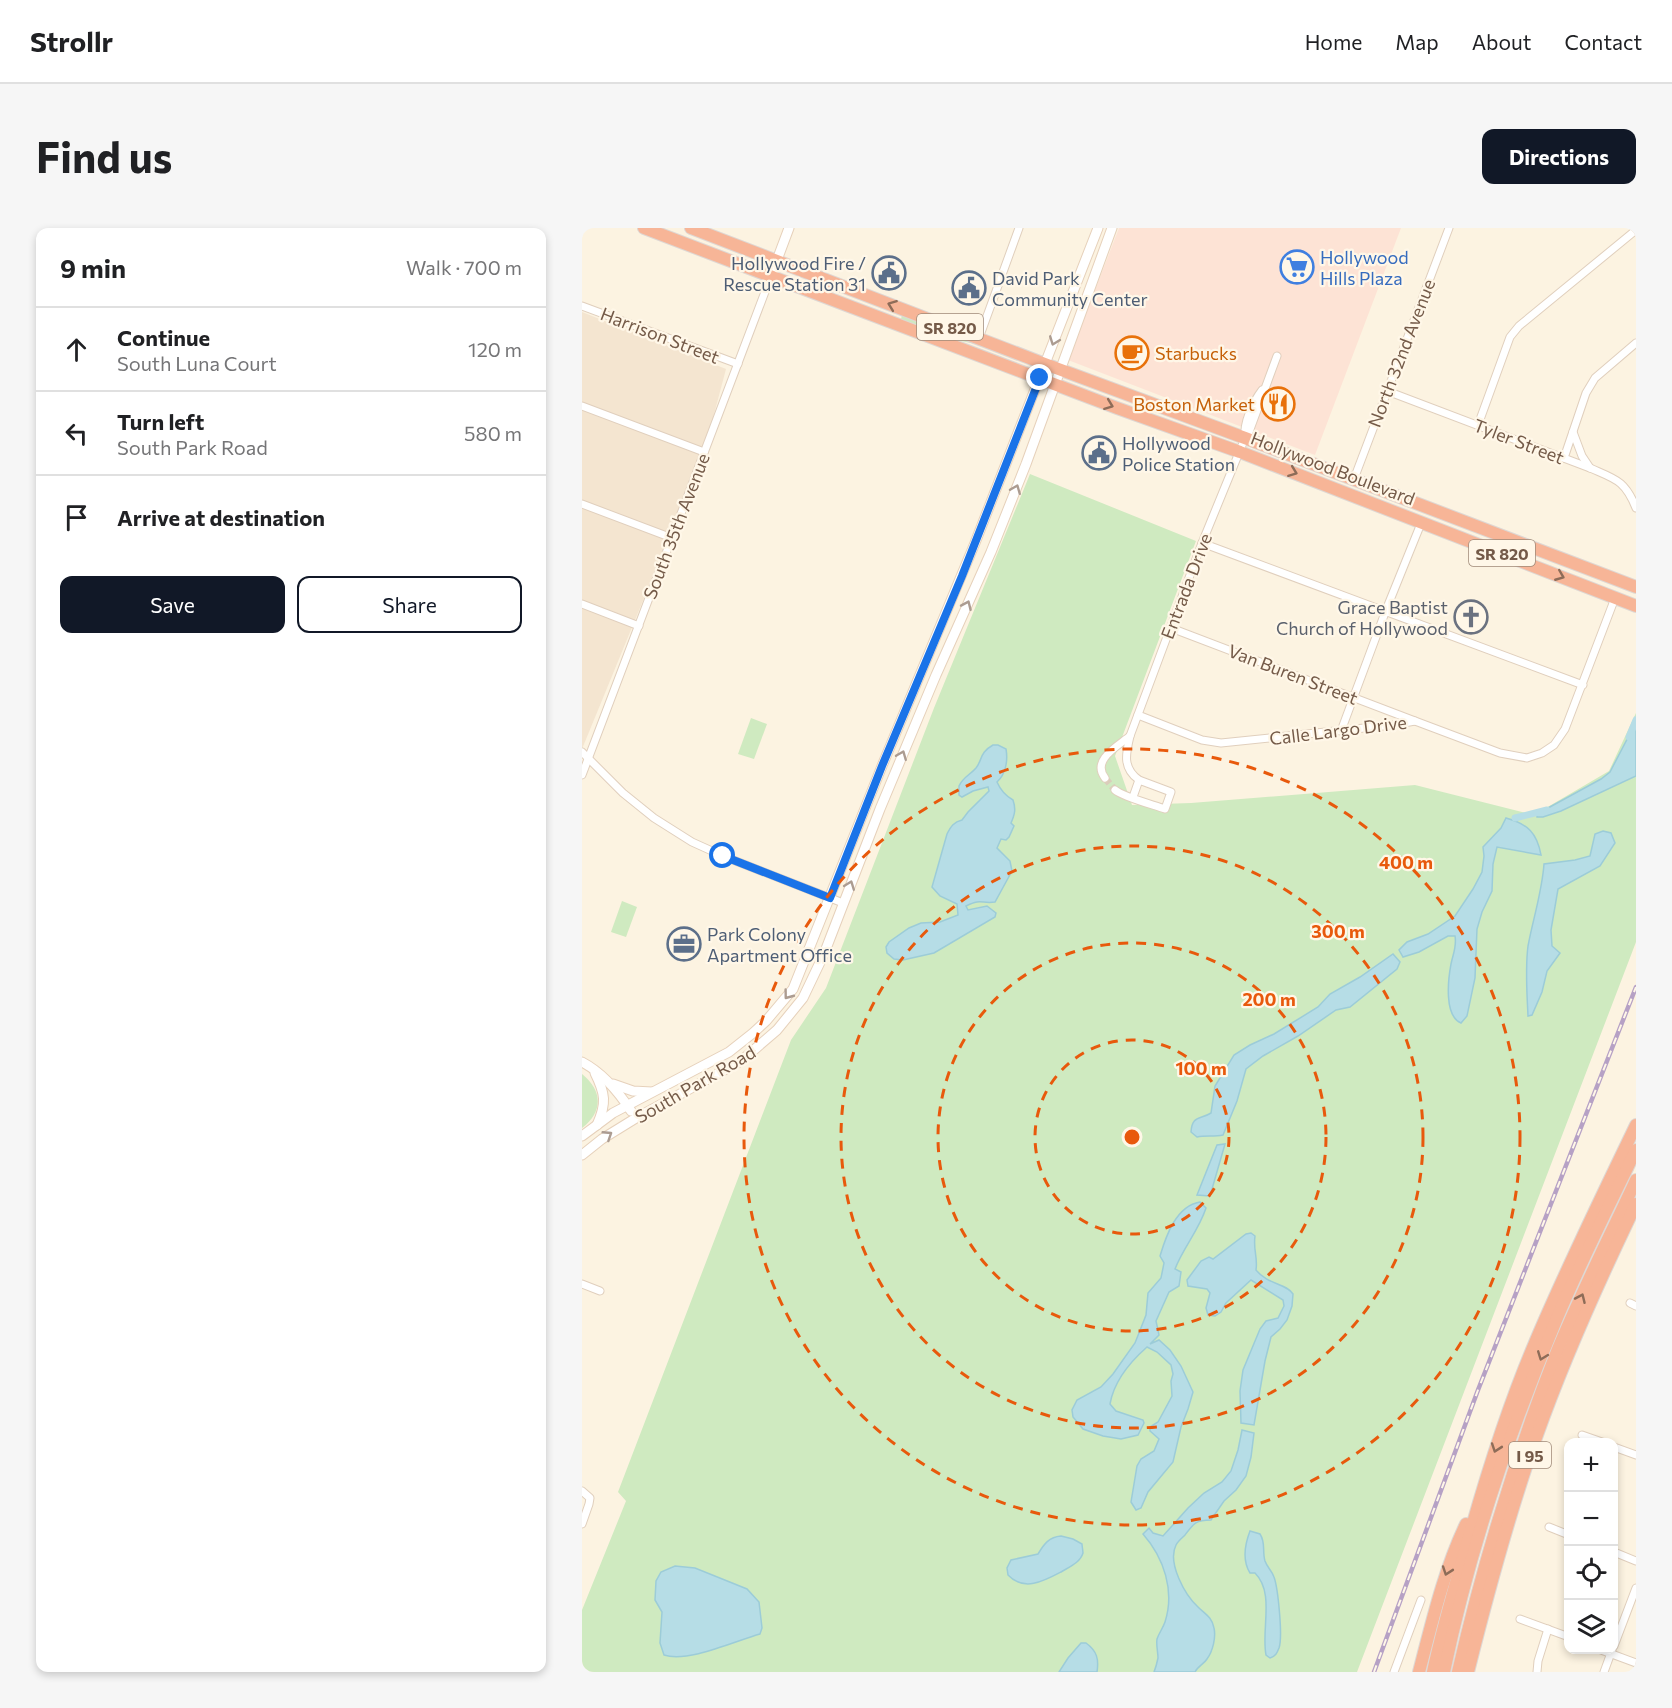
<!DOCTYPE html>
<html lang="en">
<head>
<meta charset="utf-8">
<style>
	:root { --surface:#fff; --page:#f6f6f6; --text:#202124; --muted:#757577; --line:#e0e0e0; --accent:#111827 }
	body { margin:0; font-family:Commissioner,sans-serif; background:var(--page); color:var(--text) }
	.controls { position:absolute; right:18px; bottom:18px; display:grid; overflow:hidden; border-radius:12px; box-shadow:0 3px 9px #0003 }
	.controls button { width:54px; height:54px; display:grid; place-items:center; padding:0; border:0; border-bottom:2px solid var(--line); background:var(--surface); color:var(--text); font:30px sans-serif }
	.stop { position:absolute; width:18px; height:18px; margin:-14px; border:4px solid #1a73e8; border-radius:50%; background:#fff }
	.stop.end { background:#1a73e8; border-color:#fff; box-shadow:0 2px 6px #0008 }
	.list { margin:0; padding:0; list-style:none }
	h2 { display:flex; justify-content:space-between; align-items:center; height:78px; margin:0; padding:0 24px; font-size:26px }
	h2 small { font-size:20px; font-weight:400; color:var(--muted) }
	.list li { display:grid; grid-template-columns:39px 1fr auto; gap:18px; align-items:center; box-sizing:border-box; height:84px; padding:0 24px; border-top:2px solid var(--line) }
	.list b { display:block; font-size:22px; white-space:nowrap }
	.list p { margin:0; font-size:20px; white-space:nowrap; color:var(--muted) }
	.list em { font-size:20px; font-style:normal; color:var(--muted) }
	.actions { display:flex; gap:12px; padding:18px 24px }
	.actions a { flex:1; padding:14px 0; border:2px solid var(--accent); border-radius:12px; text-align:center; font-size:21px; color:var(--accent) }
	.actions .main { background:var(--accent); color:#fff }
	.icon { flex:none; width:33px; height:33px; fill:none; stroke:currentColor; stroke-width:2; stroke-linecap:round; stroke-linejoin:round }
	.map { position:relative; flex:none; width:1054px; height:1444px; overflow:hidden; border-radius:12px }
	header { display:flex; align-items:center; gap:36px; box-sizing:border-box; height:84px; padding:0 30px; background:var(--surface); border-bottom:2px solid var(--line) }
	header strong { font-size:28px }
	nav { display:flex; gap:33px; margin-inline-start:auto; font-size:21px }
	.intro { display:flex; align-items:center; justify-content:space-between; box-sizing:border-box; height:144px; padding:0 36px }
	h1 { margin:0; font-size:42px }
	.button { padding:15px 27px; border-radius:12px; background:var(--accent); color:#fff; font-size:21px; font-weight:700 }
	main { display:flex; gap:36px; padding:0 36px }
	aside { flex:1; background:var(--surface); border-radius:12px; box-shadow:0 3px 9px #0003 }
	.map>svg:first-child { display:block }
	.residential { fill:#f4e5d0 }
	.commercial { fill:#fde3d5 }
	.green { fill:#cfeac0 }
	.water { fill:#b6dde6; stroke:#9cccd8; stroke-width:1.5 }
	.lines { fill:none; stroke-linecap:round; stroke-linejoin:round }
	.canal { stroke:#b6dde6; stroke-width:7 }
	.street-tunnel { stroke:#dacdbb; stroke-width:7; stroke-dasharray:7 3.5; stroke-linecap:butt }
	.street-casing { stroke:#e0cfbd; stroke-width:9 }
	.secondary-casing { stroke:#e6d1bb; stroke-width:11 }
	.highway-casing { stroke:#ded7d3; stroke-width:14 }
	.street { stroke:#fff; stroke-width:7 }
	.secondary { stroke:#fff; stroke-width:9 }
	.highway { stroke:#f7b597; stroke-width:12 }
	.rail-casing { stroke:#b6a1c5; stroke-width:4.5 }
	.rail { stroke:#fff7e8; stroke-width:2; stroke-dasharray:7; stroke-linecap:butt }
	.oneway { stroke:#8e6c58 }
	.oneway2 { stroke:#ac9c91 }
	.route { stroke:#1a73e8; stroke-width:8 }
	.ring { fill:none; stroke:#e8590c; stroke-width:3; stroke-dasharray:10 8 }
	.labels { text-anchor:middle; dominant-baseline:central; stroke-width:4.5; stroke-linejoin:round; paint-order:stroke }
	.shield { fill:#fff7e8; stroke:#9e8978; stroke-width:1.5 }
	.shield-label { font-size:16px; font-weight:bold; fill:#745a48 }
	.shop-label { font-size:18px; fill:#366cbe; stroke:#fff7e8; text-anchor:start }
	.service-label { font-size:18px; fill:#4e5e75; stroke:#fff7e8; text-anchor:start }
	.street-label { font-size:18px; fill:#745a48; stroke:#fff7e8 }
	.food-label { font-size:18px; fill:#c56008; stroke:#fff7e8; text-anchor:start }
	.worship-label { font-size:18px; fill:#5b616d; stroke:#fff7e8; text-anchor:end }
	.centre { fill:#e8590c; stroke:#fff7e8; stroke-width:3 }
	.ring-label { font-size:18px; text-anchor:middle; font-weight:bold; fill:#e8590c; stroke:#fff7e8; stroke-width:4.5; stroke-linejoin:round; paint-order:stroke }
</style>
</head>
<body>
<header>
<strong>Strollr</strong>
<nav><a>Home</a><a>Map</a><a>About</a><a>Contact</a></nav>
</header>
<div class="intro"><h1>Find us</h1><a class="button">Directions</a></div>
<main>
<aside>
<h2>9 min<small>Walk · 700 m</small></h2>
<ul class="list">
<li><svg class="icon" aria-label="ahead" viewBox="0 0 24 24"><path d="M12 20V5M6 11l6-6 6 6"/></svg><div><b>Continue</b><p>South Luna Court</p></div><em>120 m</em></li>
<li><svg class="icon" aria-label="left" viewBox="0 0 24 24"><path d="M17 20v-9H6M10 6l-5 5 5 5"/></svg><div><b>Turn left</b><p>South Park Road</p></div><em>580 m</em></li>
<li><svg class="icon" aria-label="arrive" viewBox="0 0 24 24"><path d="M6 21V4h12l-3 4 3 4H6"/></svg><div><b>Arrive at destination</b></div></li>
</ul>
<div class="actions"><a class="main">Save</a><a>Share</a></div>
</aside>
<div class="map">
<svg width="1054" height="1444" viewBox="0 0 1054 1444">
	<rect width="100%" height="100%" fill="#fcf3e1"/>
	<!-- residential -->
	<path class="residential" d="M0,84L144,141L122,224L0,521Z"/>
	<!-- commercial -->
	<path class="commercial" d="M537,0H819L733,227L486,132Z"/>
	<!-- green -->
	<g class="green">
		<path d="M320,87L394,115V116L364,110L319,91Z"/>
		<path d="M448,246L614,313L533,528L550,577L609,575L833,557L952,587L1027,543L1054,485V714L775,1444H0V1382L44,1273L36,1264L209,812L244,760L352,480Z"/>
		<path d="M169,490L185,496L172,531L156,526Z"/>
		<path d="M40,673L55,679L44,709L29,704Z"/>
		<path d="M0,846C21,863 21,884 0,900Z"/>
	</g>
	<!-- water -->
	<g class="water">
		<path d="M1054,494V548L979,583L961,589H955V586L1019,551L1028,544Z"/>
		<path d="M411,517H416L424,521C426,532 424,546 415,554C418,561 424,568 431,572C434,581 433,586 429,595L432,598L427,609L424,612L419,611L415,620L428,633L430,643L413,674C399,676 400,670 384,678L386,682L405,678L414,685L413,689L352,725L321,732L312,731L305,725L304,719L307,714L327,700L339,695L358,694L376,687L375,676L358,668L350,659L365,606C369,598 372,594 380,592L386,584L407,563L406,559L391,563L380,569L377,567V558C381,549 388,547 394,540C401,531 397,525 411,517Z"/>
		<path d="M924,590C946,596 955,605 959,627L915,619L911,636L910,663L900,684L895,701L893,750L885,788L879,795C862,788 866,752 869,736C871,726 875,718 873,708H866L837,724L821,729L817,722L825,714L846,706L873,688L891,661L900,644L902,628L901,619L919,600Z"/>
		<path d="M1021,603L1029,605L1033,615L1018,638L976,661L969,702L970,718L978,725L965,743L960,764L950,787L946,788C945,765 943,741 946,718C951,691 960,664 962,636L993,632L1008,628L1013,606Z"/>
		<path d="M811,726L818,734L815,741L768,779L754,782L716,808L681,828L664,841L655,873L641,907C632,909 624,907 615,909L609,904C610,887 618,892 629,885L633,858L652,827L668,817L692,806L736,779L748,766L778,749Z"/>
		<path d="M643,916L628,968L615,967L635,917Z"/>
		<path d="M618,974L624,980C617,1002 601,1020 593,1041L599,1044L597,1058L587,1064L574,1093L577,1107L568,1116L577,1112L588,1122L599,1138L611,1164L606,1181L599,1199L591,1234L566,1264L559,1280L554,1282L549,1274L555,1238L559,1231L572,1223L577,1211L568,1203V1199L576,1194L590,1168L589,1153L591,1146L589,1137L575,1124L565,1119C548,1134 532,1153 528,1176L534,1183L561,1192L562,1195L556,1207L539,1211L521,1208L501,1201L491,1189L490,1182L495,1172L519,1159L531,1146L553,1115L564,1087L566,1065L579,1050L582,1035L578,1028C584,1008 594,978 618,974Z"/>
		<path d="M669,1005L673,1008C671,1022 676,1029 674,1042C686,1057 704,1055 711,1066L710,1078L705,1092L698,1101L689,1109L683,1133L672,1197L659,1195L658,1163L661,1142L678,1101L684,1093L696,1090L702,1078L701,1072L669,1052L644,1075L639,1084L633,1088L626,1087L624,1080L628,1065L625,1061L606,1058L605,1052L619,1033L627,1029L631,1031L664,1006Z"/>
		<path d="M660,1202L672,1205L669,1229L664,1248L654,1262L642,1273L629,1292C614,1292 612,1295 603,1307C600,1310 596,1313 594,1317C585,1335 603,1367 616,1379C623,1386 630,1389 632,1400C634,1409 631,1423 625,1431C622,1436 616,1438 613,1444H572C574,1439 575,1435 576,1430C576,1424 574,1417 575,1411C577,1405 581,1400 583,1394C593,1363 582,1330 561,1306L567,1300L571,1305L581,1308L606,1280L622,1265L640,1254L649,1243L656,1222Z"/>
		<path d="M668,1303L678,1306C684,1315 680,1323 683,1333C685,1339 690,1343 692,1349C696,1360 701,1409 697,1420C695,1425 694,1428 688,1430L684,1427C679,1401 693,1365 673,1345H668C660,1332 663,1316 668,1303Z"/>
		<path d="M479,1308L491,1311L500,1316C500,1317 501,1324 501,1325C498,1335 487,1339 479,1344C462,1353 442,1364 426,1347L425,1340L429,1332L456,1326C462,1316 467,1309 479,1308Z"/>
		<path d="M93,1338L113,1340L165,1361L177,1374L180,1400L178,1406C153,1413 106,1435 82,1427L78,1415L80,1384L73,1372L74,1353L79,1344Z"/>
		<path d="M499,1415H504C515,1423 517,1431 515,1444H477L486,1430Z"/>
	</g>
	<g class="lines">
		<!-- canal -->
		<g class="canal">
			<path d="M1047,509L1054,492"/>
			<path d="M933,590L965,582"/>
		</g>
		<!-- street-tunnel -->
		<path class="street-tunnel" d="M523,550L533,562"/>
		<defs>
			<g id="street">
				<path d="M0,78L156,136"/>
				<path d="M397,110L437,0"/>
				<path d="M805,163L1008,240C1033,251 1043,252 1054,280"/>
				<path d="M0,178L122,224"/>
				<path d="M896,197L928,109L937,98L1054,2"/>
				<path d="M991,204L1000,228L1008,240"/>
				<path d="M663,210C661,195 671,174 680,162"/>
				<path d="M982,230L1004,165L1013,150L1054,115"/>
				<path d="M772,251L867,0"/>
				<path d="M0,276L90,310"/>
				<path d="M620,315L1001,457"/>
				<path d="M0,376L57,398"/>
				<path d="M589,400L833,493"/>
				<path d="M556,487L620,512L639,515L811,497L833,493L918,525L945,530L960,525L972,517L983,501L1033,370"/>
				<path d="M759,503L804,382L840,293"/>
				<path d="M0,524L41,565L72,590L110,614L141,628L261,675"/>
				<path d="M0,547L189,48"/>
				<path d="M523,550C509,532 536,518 548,508"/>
				<path d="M557,552C540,540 544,525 548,508L620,315L663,210L667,204L695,128"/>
				<path d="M533,562C541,569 572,577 583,581L589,564L557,552L551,569"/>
				<path d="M0,1056L18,1063"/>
				<path d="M1048,1075L1054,1078"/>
				<path d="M1000,1207L1020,1214"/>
				<path d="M1032,1219L1054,1227"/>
				<path d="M0,1263L8,1270L7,1276L0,1296"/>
				<path d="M967,1299L987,1307"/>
				<path d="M1032,1324L1054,1333"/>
				<path d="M938,1391L987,1409"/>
				<path d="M1032,1418L1054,1360"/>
				<path d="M1019,1422L1054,1435"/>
				<path d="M812,1444L839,1372"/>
				<path d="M955,1444L956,1433L966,1401"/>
				<path d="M1022,1444L1030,1422"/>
			</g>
			<g id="secondary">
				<path d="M189,48L207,0"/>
				<path d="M0,834C21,845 36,863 49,883"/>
				<path d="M13,845C23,865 25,875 15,897"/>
				<path d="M31,856L51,863L70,864"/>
				<path d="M0,908L31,885L147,824L171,805L184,793L211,761L300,538L393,315L516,0"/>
				<path d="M0,927L20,911L54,890L159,833L195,802L221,770L242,726L298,581L354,447L409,324L444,236L530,0"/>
			</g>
			<g id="highway">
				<path d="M62,0L535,180L658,224L1054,378"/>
				<path d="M109,0L463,136L663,210L1054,359"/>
				<path d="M837,1444C850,1394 862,1342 884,1296"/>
				<path d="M851,1444C860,1402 872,1361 884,1320C903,1251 924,1183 952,1117C983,1043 1019,970 1054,897"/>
				<path d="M862,1444C887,1323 927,1204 975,1090C999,1033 1027,977 1054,922"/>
				<path d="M876,1444C901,1336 933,1230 974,1126C998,1067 1027,1010 1054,952"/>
				<path d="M886,1444C906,1364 927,1285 955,1207C983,1128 1018,1051 1054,976"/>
			</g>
		</defs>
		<!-- street casing -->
		<use href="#street" class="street-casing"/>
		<!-- secondary casing -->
		<use href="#secondary" class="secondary-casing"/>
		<!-- highway casing -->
		<use href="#highway" class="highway-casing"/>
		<!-- street -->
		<use href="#street" class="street"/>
		<!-- secondary -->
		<use href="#secondary" class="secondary"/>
		<!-- highway -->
		<use href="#highway" class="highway"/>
		<defs>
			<path id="rail" d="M792,1444L896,1162L1054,759"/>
		</defs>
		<!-- rail casing -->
		<use href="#rail" class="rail-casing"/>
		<!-- rail -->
		<use href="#rail" class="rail"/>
	</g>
	<!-- one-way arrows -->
	<defs><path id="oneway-chevron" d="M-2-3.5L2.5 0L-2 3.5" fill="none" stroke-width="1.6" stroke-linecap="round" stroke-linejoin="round" transform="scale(1.5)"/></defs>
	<g class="oneway">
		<use href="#oneway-chevron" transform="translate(310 77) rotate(-159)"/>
		<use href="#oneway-chevron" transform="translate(527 177) rotate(21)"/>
		<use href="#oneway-chevron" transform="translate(711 244) rotate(21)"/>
		<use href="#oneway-chevron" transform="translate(978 348) rotate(22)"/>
		<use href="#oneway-chevron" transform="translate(999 1070) rotate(-66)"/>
		<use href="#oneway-chevron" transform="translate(960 1128) rotate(111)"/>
		<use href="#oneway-chevron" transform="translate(914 1220) rotate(109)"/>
		<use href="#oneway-chevron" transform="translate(865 1343) rotate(109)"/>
	</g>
	<g class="oneway2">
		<use href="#oneway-chevron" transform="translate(472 113) rotate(111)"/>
		<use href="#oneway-chevron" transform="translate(434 261) rotate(-68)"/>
		<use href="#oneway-chevron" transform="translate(385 377) rotate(-66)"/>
		<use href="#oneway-chevron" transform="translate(320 527) rotate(-68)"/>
		<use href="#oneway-chevron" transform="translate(268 657) rotate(-69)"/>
		<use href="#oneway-chevron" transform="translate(206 767) rotate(127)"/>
		<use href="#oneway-chevron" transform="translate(26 907) rotate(-33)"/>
	</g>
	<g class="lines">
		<!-- route -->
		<path class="route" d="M141,628L248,670L300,538L380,348L458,150"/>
	</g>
	<!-- distance rings -->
	<g class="ring">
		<circle cx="550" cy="909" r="97"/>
		<circle cx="550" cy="909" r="194"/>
		<circle cx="550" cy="909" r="291"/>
		<circle cx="550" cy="909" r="388"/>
	</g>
	<!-- icons -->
	<defs>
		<symbol id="supermarket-ring" viewBox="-11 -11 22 22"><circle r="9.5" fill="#fff7e8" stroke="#3f7fe0" stroke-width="1.5"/><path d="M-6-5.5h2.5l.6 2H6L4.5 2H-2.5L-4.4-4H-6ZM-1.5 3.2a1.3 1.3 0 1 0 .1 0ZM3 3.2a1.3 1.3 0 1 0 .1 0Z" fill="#3f7fe0"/></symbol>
		<symbol id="civic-ring" viewBox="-11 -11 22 22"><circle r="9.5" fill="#fff7e8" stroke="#5c6f8a" stroke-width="1.5"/><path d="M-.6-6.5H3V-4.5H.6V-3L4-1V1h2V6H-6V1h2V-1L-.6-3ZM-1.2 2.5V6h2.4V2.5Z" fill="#5c6f8a"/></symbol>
		<symbol id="cafe-ring" viewBox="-11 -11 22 22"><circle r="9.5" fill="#fff7e8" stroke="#e8710a" stroke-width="1.5"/><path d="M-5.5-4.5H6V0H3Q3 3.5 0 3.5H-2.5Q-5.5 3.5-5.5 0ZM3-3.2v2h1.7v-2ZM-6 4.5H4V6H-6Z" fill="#e8710a"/></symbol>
		<symbol id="restaurant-ring" viewBox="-11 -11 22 22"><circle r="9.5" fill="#fff7e8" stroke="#e8710a" stroke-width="1.5"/><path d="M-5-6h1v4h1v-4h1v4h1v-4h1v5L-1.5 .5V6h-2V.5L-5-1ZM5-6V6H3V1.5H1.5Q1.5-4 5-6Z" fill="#e8710a"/></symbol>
		<symbol id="church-ring" viewBox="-11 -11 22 22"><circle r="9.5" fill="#fff7e8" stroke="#6b7280" stroke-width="1.5"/><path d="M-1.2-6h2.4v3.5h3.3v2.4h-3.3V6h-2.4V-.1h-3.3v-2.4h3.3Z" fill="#6b7280"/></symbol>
		<symbol id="office-ring" viewBox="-11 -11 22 22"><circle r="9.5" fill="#fff7e8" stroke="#5c6f8a" stroke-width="1.5"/><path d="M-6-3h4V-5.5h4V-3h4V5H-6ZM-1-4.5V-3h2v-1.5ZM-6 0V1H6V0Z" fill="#5c6f8a"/></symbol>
	</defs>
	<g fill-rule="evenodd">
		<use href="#supermarket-ring" x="696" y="20" width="38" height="38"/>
		<use href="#civic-ring" x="288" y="26" width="38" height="38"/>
		<use href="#civic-ring" x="368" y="41" width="38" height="38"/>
		<use href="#cafe-ring" x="531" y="106" width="38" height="38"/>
		<use href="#restaurant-ring" x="677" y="157" width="38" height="38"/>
		<use href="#civic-ring" x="498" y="206" width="38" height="38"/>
		<use href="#church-ring" x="870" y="370" width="38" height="38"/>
		<use href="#office-ring" x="83" y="697" width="38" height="38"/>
	</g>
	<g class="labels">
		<!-- shield labels -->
		<g class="shield">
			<rect x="335" y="86" width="66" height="26" rx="4.5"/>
			<rect x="887" y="312" width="66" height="26" rx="4.5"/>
			<rect x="927" y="1214" width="42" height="26" rx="4.5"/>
		</g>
		<g class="shield-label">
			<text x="368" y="99">SR 820</text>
			<text x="920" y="325">SR 820</text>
			<text x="948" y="1227">I 95</text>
		</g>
		<!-- shop labels -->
		<g class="shop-label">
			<text x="738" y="29">Hollywood<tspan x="738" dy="21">Hills Plaza</tspan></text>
		</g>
		<!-- service labels -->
		<g class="service-label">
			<text x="284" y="35" text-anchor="end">Hollywood Fire /<tspan x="284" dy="21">Rescue Station 31</tspan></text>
			<text x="410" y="50">David Park<tspan x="410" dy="21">Community Center</tspan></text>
			<text x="540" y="215">Hollywood<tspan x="540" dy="21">Police Station</tspan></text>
			<text x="125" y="706">Park Colony<tspan x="125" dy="21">Apartment Office</tspan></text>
		</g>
		<!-- street labels -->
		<g class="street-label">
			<text transform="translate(78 107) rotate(21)">Harrison Street</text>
			<text transform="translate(819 125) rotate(-69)">North 32nd Avenue</text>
			<text transform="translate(937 213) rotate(21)">Tyler Street</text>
			<text transform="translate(751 240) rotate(21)">Hollywood Boulevard</text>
			<text transform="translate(94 298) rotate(-69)">South 35th Avenue</text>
			<text transform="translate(604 358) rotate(-69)">Entrada Drive</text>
			<text transform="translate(711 446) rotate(21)">Van Buren Street</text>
			<text transform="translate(756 502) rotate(-7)">Calle Largo Drive</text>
			<text transform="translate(113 856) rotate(-30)">South Park Road</text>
		</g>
		<!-- food labels -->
		<g class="food-label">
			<text x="573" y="125">Starbucks</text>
			<text x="673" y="176" text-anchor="end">Boston Market</text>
		</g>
		<!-- worship labels -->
		<g class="worship-label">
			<text x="866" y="379">Grace Baptist<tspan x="866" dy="21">Church of Hollywood</tspan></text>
		</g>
	</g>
	<circle cx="550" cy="909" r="9" class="centre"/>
	<g class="ring-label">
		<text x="824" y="641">400 m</text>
		<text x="756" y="710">300 m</text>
		<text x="687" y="778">200 m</text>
		<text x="619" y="847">100 m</text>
	</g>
</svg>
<div class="controls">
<button>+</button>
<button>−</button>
<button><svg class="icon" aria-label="locate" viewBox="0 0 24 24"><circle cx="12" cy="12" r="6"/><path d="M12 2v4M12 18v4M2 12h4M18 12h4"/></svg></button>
<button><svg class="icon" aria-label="layers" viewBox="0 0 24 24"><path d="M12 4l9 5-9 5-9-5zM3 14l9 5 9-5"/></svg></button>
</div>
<div class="stop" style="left:141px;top:628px"></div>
<div class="stop end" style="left:458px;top:150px"></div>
</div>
</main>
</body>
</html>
